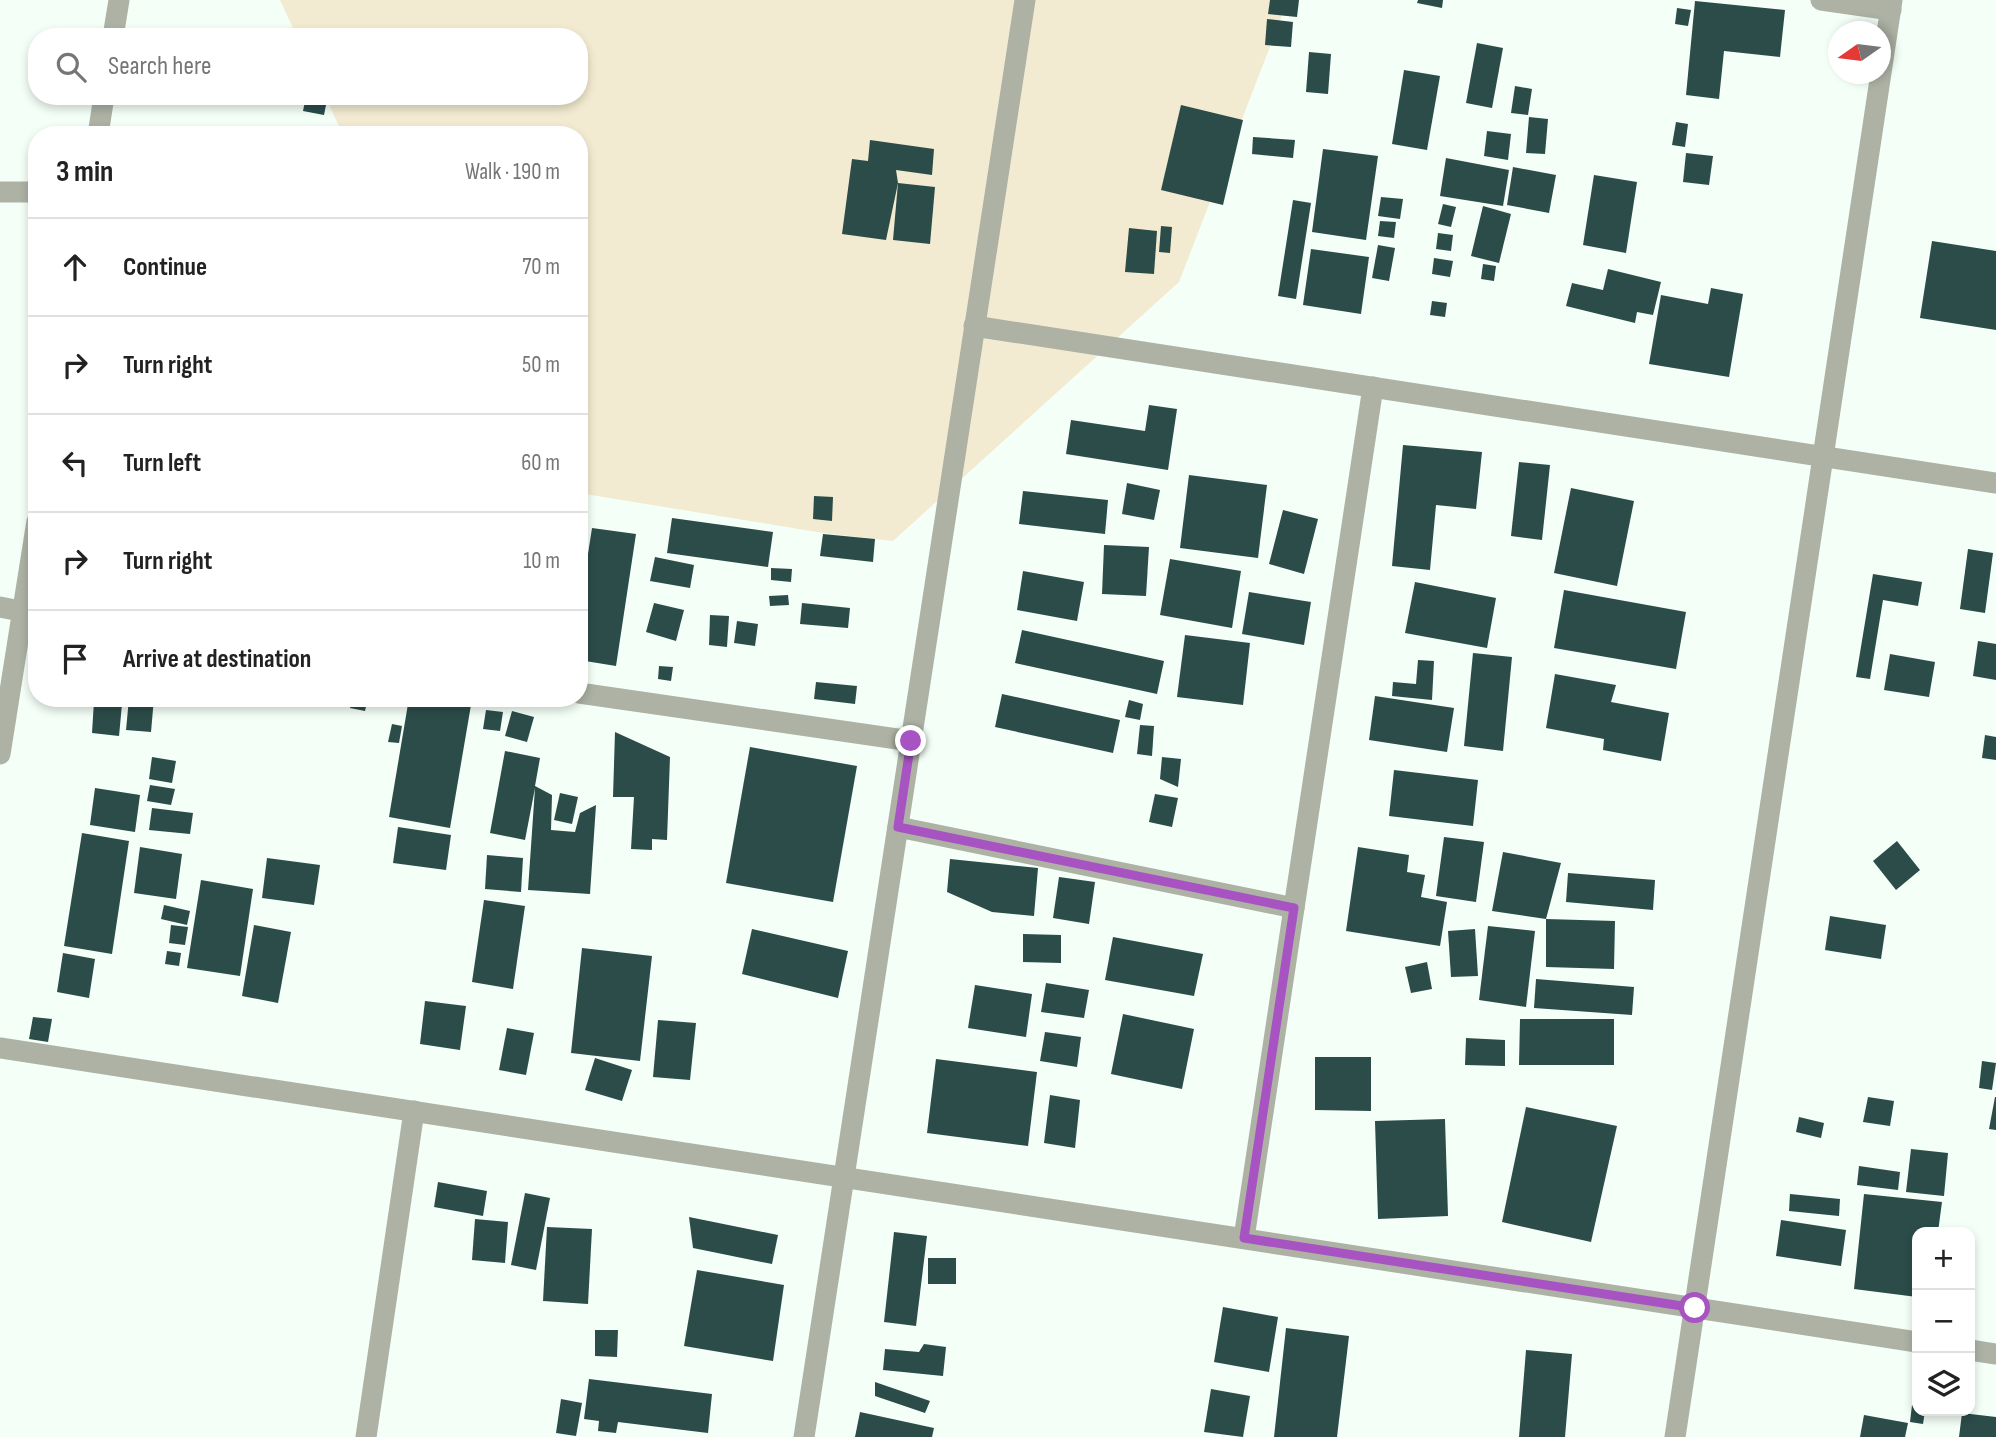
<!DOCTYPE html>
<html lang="en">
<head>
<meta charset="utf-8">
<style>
	:root { --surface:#fff; --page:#f6f6f6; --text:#222; --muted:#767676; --line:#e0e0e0 }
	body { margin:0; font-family:"Sofia Sans Condensed",sans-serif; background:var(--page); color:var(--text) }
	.controls { position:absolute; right:21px; bottom:21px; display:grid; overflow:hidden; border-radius:14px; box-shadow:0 4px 10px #0003 }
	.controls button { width:63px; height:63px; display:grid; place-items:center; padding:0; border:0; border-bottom:2px solid var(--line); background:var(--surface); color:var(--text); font:35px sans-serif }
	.compass { position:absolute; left:1828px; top:21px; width:63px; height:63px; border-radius:50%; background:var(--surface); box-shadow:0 4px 10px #0003; rotate:256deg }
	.stop { position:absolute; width:21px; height:21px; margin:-16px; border:5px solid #a753c2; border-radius:50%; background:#fff }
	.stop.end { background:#a753c2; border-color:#fff; box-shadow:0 2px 7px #0008 }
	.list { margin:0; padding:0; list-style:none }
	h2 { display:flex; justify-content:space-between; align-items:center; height:91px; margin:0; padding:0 28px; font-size:30px }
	h2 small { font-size:23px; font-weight:400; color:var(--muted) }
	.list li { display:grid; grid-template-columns:46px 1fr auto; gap:21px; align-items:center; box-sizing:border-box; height:98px; padding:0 28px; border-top:2px solid var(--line) }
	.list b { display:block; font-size:26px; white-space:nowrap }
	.list em { font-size:23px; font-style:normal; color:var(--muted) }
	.icon { flex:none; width:38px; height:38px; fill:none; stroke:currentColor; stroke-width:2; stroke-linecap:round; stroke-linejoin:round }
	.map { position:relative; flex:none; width:1996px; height:1437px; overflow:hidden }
	.search { position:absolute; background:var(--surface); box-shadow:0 4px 10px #0003; left:28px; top:28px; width:560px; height:77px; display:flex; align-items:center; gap:18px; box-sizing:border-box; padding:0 24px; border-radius:28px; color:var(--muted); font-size:26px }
	.panel { position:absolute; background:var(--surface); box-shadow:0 4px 10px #0003; left:28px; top:126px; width:560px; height:581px; border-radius:28px }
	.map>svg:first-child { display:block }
	.green { fill:#f3ebd1 }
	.building { fill:#2c4c49 }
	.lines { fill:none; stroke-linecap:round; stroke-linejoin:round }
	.minor { stroke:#adb2a5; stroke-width:21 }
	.tertiary { stroke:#adb2a5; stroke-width:21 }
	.route { stroke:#a753c2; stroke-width:9 }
</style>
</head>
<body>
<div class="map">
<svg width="1996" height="1437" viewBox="0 0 1996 1437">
	<rect width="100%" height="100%" fill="#f4fff7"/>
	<!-- green -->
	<path class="green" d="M280,0H1288L1179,282L893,541L823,533L579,493V135H343L325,96H579V37H297Z"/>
	<!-- building -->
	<g class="building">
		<path d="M1270,0H1299L1297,17L1268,14Z"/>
		<path d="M1418,0H1443L1442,8L1417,3Z"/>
		<path d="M1695,1L1785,10L1780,57L1724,51L1719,99L1686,95Z"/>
		<path d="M1677,8L1691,10L1688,26L1675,24Z"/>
		<path d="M1267,19L1293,22L1291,47L1265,45Z"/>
		<path d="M1477,43L1503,48L1492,108L1466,103Z"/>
		<path d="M1309,52L1331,54L1328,94L1306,92Z"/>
		<path d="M1404,70L1440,76L1427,150L1392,144Z"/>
		<path d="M1515,86L1532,89L1528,115L1511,113Z"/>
		<path d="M306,96L327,100L324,115L303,111Z"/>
		<path d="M1181,105L1243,120L1223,205L1161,190Z"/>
		<path d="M1529,117L1548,119L1545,154L1526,153Z"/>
		<path d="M1676,122L1688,124L1685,147L1672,145Z"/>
		<path d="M1487,131L1511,134L1508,160L1484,156Z"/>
		<path d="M1253,137L1295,140L1293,158L1252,154Z"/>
		<path d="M870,140L934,149L932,175L896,170L898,183L886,240L842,234L852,159L868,161Z"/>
		<path d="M1323,149L1378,156L1366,240L1312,232Z"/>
		<path d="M1686,153L1713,156L1709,185L1683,182Z"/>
		<path d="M1446,158L1509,170L1503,206L1440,196Z"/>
		<path d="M1513,167L1556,175L1549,213L1507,205Z"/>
		<path d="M1594,175L1637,182L1626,253L1583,245Z"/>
		<path d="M898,183L935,187L930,244L893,240Z"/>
		<path d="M1381,197L1403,199L1400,219L1378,216Z"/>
		<path d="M1293,200L1311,203L1296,299L1278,296Z"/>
		<path d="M1443,204L1456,207L1451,227L1438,224Z"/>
		<path d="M1483,206L1511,214L1499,263L1471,256Z"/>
		<path d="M1380,221L1396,222L1394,238L1378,236Z"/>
		<path d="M1161,226L1172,227L1170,253L1159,252Z"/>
		<path d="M1129,228L1157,231L1154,274L1125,272Z"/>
		<path d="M1438,233L1453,235L1451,251L1436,249Z"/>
		<path d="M1932,241L1996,251V330L1920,318Z"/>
		<path d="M1378,245L1395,248L1389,281L1372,278Z"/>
		<path d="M1311,249L1369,257L1361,314L1303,305Z"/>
		<path d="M1434,258L1453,261L1450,277L1432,274Z"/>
		<path d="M1483,264L1496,266L1494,281L1481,279Z"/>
		<path d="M1608,269L1661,282L1653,315L1637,312L1635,323L1566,306L1572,283L1603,290Z"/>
		<path d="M1711,288L1743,294L1729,377L1649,364L1661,295L1708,304Z"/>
		<path d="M1432,301L1447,303L1445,317L1430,315Z"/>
		<path d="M1149,405L1177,409L1168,470L1066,454L1071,420L1145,431Z"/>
		<path d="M1403,445L1482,452L1476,509L1436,505L1430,570L1392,566Z"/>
		<path d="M1519,462L1550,465L1542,540L1511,536Z"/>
		<path d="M1189,475L1267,485L1258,558L1180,548Z"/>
		<path d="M1127,483L1160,490L1154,520L1122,514Z"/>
		<path d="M1571,488L1634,501L1617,586L1554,573Z"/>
		<path d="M1023,491L1108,500L1105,534L1019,524Z"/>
		<path d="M814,496L833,497L832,521L813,519Z"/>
		<path d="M1283,510L1318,519L1304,574L1269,564Z"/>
		<path d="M672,518L773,532L768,567L667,553Z"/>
		<path d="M592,528L636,534L616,666L579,660V612Z"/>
		<path d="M823,534L875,539L873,562L820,556Z"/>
		<path d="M1104,545L1149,547L1146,596L1102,594Z"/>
		<path d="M1968,549L1993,553L1985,613L1960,609Z"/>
		<path d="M655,557L694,565L690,588L650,581Z"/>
		<path d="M1170,559L1241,571L1232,628L1160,615Z"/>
		<path d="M771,568L792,569L791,582L771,580Z"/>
		<path d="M1023,571L1084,582L1077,621L1017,610Z"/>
		<path d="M1873,574L1922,582L1918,606L1883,600L1870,679L1856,677Z"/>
		<path d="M1415,582L1496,598L1487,648L1405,633Z"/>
		<path d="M1564,590L1686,612L1676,669L1554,648Z"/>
		<path d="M1249,592L1311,602L1304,645L1242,634Z"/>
		<path d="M788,595L789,605L770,606L769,596Z"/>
		<path d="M654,603L684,610L676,641L646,632Z"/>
		<path d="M802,603L850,608L848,628L800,624Z"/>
		<path d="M710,615L729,616L727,647L709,645Z"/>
		<path d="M737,621L758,624L755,646L734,643Z"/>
		<path d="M1022,630L1164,661L1157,694L1015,663Z"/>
		<path d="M1185,635L1250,643L1243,705L1177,697Z"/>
		<path d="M1978,641L1996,644V680L1973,676Z"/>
		<path d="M1473,653L1512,657L1503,751L1464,746Z"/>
		<path d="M1890,654L1935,662L1929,697L1884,690Z"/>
		<path d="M1418,660L1434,661L1432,700L1392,696L1393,682L1416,684Z"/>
		<path d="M659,666L673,667L671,681L658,679Z"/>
		<path d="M1555,674L1616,685L1611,702L1669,713L1661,761L1603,750L1604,739L1546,728Z"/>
		<path d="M816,682L857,686L855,704L814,699Z"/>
		<path d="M1002,694L1120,720L1113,753L995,727Z"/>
		<path d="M1375,696L1454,708L1447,752L1369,740Z"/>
		<path d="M129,698H154L151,732L126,730Z"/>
		<path d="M352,698H368L365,711L350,708Z"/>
		<path d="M409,698H433L471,705L450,828L389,817Z"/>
		<path d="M1129,700L1143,704L1140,720L1125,717Z"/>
		<path d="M94,701L122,704L119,736L92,733Z"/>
		<path d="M486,710L503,712L500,731L483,729Z"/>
		<path d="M512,711L534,717L527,742L505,736Z"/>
		<path d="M392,724L402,726L399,743L388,742Z"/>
		<path d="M1140,725L1154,726L1152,756L1137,754Z"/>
		<path d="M615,732L670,757L667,840L652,839V850L631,849L634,797H613Z"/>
		<path d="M1985,735L1996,737V760L1982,758Z"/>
		<path d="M750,747L857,766L833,902L726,883Z"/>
		<path d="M505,751L540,758L535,786L552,795L551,830L575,832L580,813L596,805L590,894L528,890L535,788L525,840L490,833Z"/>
		<path d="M152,757L176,761L172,783L149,779Z"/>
		<path d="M1162,757L1181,759L1178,787L1160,779Z"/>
		<path d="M1394,770L1478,780L1473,826L1389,816Z"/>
		<path d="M150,785L175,789L171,805L147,801Z"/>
		<path d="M95,788L140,795L135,832L90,825Z"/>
		<path d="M560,793L578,797L572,824L554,820Z"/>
		<path d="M1155,794L1178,798L1172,827L1149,822Z"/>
		<path d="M152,808L193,813L190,834L149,830Z"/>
		<path d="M398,827L451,835L446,870L393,863Z"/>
		<path d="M82,833L129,841L112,954L64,946Z"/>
		<path d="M1444,837L1484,842L1476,902L1436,896Z"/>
		<path d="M1897,841L1920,870L1896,890L1873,861Z"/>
		<path d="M140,847L182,854L176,899L134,893Z"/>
		<path d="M1358,847L1409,855L1407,872L1425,875L1421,897L1447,902L1440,946L1346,931Z"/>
		<path d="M1503,852L1561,863L1546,919L1492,911Z"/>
		<path d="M487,855L523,858L521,892L485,889Z"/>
		<path d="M267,858L320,865L314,905L262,898Z"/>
		<path d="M950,859L1038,868L1034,916L992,912L947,892Z"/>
		<path d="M1568,873L1655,880L1653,910L1566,902Z"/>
		<path d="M1059,877L1095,882L1089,924L1053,918Z"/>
		<path d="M201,880L253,889L240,976L187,968Z"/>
		<path d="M484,900L525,906L513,989L472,982Z"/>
		<path d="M164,905L190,911L187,925L161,919Z"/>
		<path d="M1830,916L1886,925L1881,959L1825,950Z"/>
		<path d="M1546,919L1615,921L1614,969L1546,967Z"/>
		<path d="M171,925L188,927L185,945L169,943Z"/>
		<path d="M254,925L291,932L278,1003L242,996Z"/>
		<path d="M1488,926L1535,931L1526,1007L1479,1000Z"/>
		<path d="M752,929L848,951L838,998L742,974Z"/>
		<path d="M1475,929L1478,976L1451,977L1448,931Z"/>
		<path d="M1023,934L1061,935V963L1023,962Z"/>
		<path d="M1113,937L1203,954L1194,996L1105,980Z"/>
		<path d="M582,948L652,956L640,1061L571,1053Z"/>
		<path d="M167,951L181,953L179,966L165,964Z"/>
		<path d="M63,953L95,959L89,998L57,992Z"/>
		<path d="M1427,962L1432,989L1411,993L1405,967Z"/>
		<path d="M1536,979L1634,987L1632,1015L1534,1008Z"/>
		<path d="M1046,983L1089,990L1084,1018L1041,1012Z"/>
		<path d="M975,985L1032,994L1026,1037L968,1028Z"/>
		<path d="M425,1001L466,1006L460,1050L420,1044Z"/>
		<path d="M1123,1014L1194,1029L1182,1089L1111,1074Z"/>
		<path d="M33,1017L52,1019L48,1042L29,1039Z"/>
		<path d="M1520,1019H1614V1065H1519Z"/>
		<path d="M658,1020L696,1023L690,1080L653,1077Z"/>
		<path d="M507,1028L534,1033L526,1075L499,1070Z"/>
		<path d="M1045,1032L1081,1037L1077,1067L1040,1061Z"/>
		<path d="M1466,1038L1505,1040V1066L1465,1065Z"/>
		<path d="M1315,1057H1371V1111L1315,1110Z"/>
		<path d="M595,1058L632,1070L622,1101L585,1090Z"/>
		<path d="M936,1059L1037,1072L1028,1146L927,1133Z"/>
		<path d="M1982,1061L1996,1063L1992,1090L1979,1088Z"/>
		<path d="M1050,1095L1080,1100L1075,1148L1044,1143Z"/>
		<path d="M1868,1097L1894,1101L1890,1126L1863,1122Z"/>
		<path d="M1995,1097H1996V1130L1989,1129Z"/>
		<path d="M1526,1107L1617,1126L1591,1242L1502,1222Z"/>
		<path d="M1799,1117L1824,1123L1821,1138L1796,1132Z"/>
		<path d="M1445,1119L1448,1216L1378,1219L1375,1121Z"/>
		<path d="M1911,1149L1948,1153L1944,1196L1906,1192Z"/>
		<path d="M1859,1166L1900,1172L1898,1190L1857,1185Z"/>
		<path d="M438,1182L487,1191L483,1216L434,1207Z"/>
		<path d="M525,1193L550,1198L536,1270L511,1265Z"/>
		<path d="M1790,1194L1840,1199L1839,1216L1789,1211Z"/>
		<path d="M1864,1194L1942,1202L1938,1232H1917V1297L1854,1289Z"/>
		<path d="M689,1217L778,1235L772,1264L693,1248Z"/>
		<path d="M475,1219L508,1222L505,1263L472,1260Z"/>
		<path d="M1781,1220L1846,1230L1841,1266L1776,1256Z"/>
		<path d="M547,1227L592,1229L588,1304L543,1301Z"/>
		<path d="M894,1232L927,1236L916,1326L884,1322Z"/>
		<rect x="928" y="1258" width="28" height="26"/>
		<path d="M697,1270L784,1285L773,1361L684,1346Z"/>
		<path d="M1223,1307L1278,1317L1269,1372L1214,1362Z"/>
		<path d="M1286,1328L1349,1336L1337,1437H1274Z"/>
		<path d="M595,1330H618L617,1357L595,1356Z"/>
		<path d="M924,1344L946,1347L943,1376L883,1370L885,1349L919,1352Z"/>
		<path d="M1526,1350L1572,1354L1565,1437H1519Z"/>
		<path d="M589,1379L712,1394L708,1433L618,1422L616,1433L598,1431L599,1421L584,1419Z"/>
		<path d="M875,1382L930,1401L925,1413L875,1396Z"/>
		<path d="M1211,1389L1250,1396L1243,1437L1204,1432Z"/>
		<path d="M561,1399L582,1403L576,1436L556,1433Z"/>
		<path d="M1912,1405L1917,1406V1411H1925L1923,1424L1910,1422Z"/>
		<path d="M860,1412L934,1428L932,1437H855Z"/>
		<path d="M1962,1413L1996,1417V1437H1959Z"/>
		<path d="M1864,1415L1908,1423L1905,1437H1860Z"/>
	</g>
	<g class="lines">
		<!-- minor -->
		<g class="minor">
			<path d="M1821,0L1891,10"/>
			<path d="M113,37L119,0"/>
			<path d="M98,135L104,96"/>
			<path d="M0,192H37"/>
			<path d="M974,326L1996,483"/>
			<path d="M0,607L36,614"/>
			<path d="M579,693L911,741"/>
			<path d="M0,754L37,521"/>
			<path d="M898,827L1294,908"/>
			<path d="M0,1048L1917,1342"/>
			<path d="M1244,1238L1373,387"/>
			<path d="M1970,1350L1996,1354"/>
			<path d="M366,1437L414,1111"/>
			<path d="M804,1437L1025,0"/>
		</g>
		<!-- tertiary -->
		<path class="tertiary" d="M1675,1437L1892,0"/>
	</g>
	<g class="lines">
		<!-- route -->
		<path class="route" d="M911,741L898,827L1294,908L1244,1238L1695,1308"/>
	</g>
</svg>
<div class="controls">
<button>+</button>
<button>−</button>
<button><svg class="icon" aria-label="layers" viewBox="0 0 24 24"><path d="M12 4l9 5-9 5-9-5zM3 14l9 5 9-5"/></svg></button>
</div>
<svg class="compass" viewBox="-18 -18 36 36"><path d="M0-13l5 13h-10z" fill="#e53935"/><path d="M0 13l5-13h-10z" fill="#767676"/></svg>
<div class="stop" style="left:1695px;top:1308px"></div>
<div class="stop end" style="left:911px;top:741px"></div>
<div class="search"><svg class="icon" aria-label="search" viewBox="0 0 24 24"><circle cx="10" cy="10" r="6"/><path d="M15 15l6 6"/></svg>Search here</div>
<section class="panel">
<h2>3 min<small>Walk · 190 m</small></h2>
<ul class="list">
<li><svg class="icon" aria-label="ahead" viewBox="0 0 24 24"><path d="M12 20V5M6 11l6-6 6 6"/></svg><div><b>Continue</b></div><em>70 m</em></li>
<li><svg class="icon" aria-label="right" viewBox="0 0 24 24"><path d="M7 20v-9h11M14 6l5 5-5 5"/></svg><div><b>Turn right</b></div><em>50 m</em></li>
<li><svg class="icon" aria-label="left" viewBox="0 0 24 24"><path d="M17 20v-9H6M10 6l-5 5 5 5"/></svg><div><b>Turn left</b></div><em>60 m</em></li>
<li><svg class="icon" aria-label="right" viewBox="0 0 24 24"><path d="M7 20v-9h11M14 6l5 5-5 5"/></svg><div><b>Turn right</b></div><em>10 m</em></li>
<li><svg class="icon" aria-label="arrive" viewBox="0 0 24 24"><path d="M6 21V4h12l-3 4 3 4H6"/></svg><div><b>Arrive at destination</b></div></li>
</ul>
</section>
</div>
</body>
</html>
